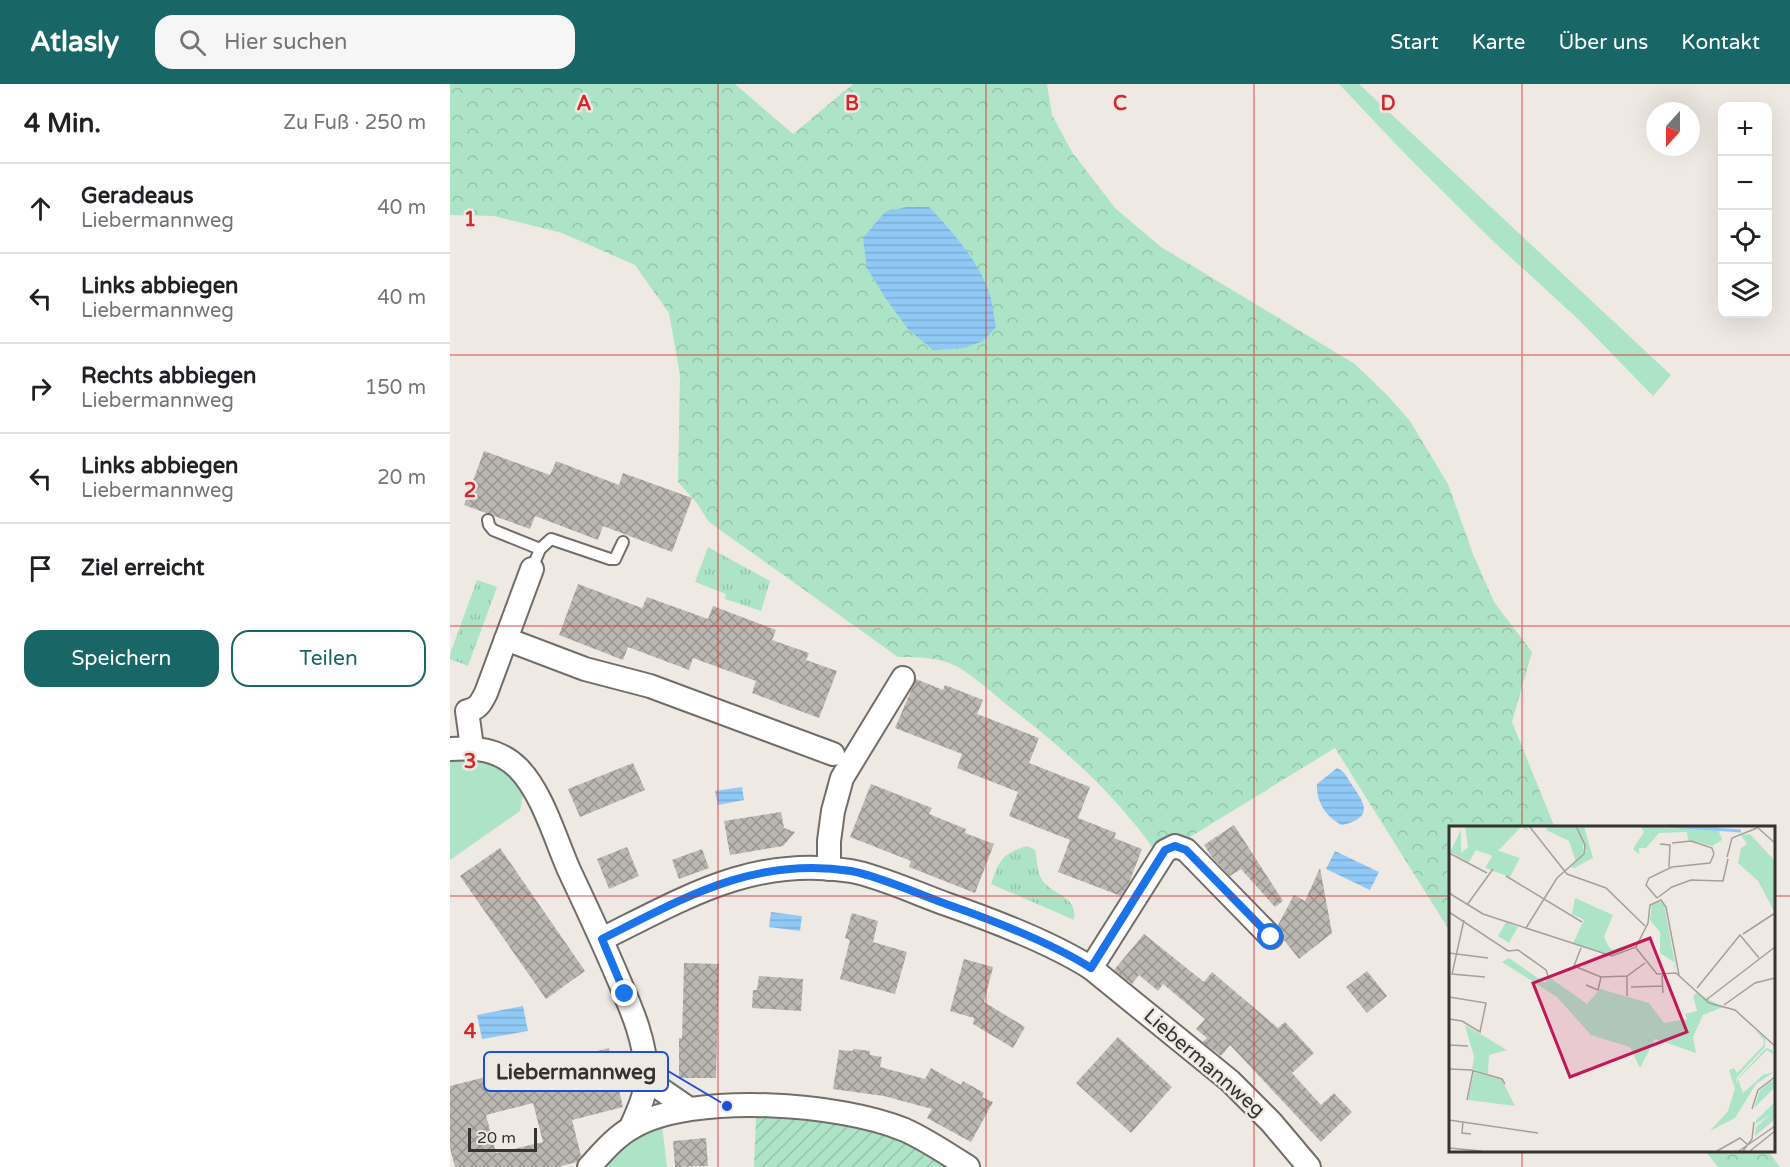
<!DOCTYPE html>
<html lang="de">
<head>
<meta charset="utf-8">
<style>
	:root { --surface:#fff; --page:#f6f6f6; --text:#202124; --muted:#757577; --line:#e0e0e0; --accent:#186666 }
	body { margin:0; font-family:"Varela Round",sans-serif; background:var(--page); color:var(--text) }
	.controls { position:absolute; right:18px; top:18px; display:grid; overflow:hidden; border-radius:12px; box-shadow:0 6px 24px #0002 }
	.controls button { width:54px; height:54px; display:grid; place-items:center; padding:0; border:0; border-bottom:2px solid var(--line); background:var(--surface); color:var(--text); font:30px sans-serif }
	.compass { position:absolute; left:1196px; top:18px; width:54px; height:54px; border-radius:50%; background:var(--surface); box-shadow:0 6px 24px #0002; rotate:201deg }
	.scale { position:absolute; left:18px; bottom:15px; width:69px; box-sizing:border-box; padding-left:6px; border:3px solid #353331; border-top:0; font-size:16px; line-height:21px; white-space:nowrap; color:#353331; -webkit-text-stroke:4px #efe9e4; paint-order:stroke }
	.stop { position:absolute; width:18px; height:18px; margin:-14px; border:4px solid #1a73e8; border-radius:50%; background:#fff }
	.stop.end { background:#1a73e8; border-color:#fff; box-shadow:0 2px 6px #0008 }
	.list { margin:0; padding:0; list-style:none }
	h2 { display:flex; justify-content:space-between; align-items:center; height:78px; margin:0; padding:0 24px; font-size:26px }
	h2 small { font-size:20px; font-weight:400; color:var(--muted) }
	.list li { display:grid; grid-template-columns:39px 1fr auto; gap:18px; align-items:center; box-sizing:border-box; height:90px; padding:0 24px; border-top:2px solid var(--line) }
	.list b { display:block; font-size:22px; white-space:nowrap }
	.list p { margin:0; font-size:20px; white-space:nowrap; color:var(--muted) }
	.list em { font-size:20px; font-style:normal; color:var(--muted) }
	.actions { display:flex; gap:12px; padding:18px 24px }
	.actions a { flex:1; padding:14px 0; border:2px solid var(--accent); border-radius:18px; text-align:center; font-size:21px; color:var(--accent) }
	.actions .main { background:var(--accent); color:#fff }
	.icon { flex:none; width:33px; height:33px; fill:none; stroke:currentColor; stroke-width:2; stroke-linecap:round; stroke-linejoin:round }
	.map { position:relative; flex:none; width:1340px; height:1083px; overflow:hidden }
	header { display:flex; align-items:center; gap:36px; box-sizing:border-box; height:84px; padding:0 30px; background:var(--accent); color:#fff }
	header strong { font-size:28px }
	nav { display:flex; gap:33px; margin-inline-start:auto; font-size:21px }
	.search { width:420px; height:54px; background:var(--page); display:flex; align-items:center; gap:15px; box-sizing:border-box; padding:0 21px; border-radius:18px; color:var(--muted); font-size:22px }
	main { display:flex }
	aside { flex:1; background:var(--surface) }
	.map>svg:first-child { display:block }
	.grass { fill:#ade4c8 }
	.forest { fill:url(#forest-crowns) }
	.park { fill:url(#park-tufts) }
	.garden { fill:url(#garden-furrows) }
	.water { fill:url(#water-rules) }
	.building { fill:url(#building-cross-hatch); fill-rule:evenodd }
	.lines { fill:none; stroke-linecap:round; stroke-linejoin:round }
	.service-casing { stroke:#726d69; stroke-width:14 }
	.minor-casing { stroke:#726d69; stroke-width:26 }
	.service { stroke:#fff; stroke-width:10 }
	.minor { stroke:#fff; stroke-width:22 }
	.route { stroke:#1a73e8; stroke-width:8 }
	.grid { fill:none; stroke:#d62828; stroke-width:1.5; stroke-opacity:0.55 }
	.labels { text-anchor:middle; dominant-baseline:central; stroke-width:5; stroke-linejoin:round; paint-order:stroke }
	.street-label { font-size:20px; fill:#353331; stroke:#efe9e4 }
	.inset-river { fill:none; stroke:#90c9f5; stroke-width:3 }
	.inset-road { fill:none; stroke:#a5a09c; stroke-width:1.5 }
	.view { fill:#c2185b; fill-opacity:0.15; stroke:#c2185b; stroke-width:3 }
	.inset-edge { fill:none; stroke:#353331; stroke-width:3 }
	.grid-label { font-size:20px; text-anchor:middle; font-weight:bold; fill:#d62828; stroke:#efe9e4; stroke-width:5; stroke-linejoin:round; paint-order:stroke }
	.leader { fill:none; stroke:#1d4ed8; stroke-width:2 }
	.callout-dot { fill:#1d4ed8; stroke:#efe9e4; stroke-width:2 }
	.callout { fill:#efe9e4; stroke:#1d4ed8; stroke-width:2 }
	.callout-label { font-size:21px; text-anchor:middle; font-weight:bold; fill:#353331 }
</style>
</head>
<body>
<header>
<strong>Atlasly</strong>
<div class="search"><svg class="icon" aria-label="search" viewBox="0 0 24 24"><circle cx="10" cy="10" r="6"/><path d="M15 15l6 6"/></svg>Hier suchen</div>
<nav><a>Start</a><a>Karte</a><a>Über uns</a><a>Kontakt</a></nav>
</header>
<main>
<aside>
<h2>4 Min.<small>Zu Fuß · 250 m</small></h2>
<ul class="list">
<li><svg class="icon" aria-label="ahead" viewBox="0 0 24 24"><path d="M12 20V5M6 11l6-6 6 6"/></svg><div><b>Geradeaus</b><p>Liebermannweg</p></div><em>40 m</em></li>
<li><svg class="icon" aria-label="left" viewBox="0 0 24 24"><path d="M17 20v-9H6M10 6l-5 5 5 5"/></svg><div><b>Links abbiegen</b><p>Liebermannweg</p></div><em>40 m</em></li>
<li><svg class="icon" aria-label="right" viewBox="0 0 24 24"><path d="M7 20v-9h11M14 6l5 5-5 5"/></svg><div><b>Rechts abbiegen</b><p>Liebermannweg</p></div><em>150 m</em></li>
<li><svg class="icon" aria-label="left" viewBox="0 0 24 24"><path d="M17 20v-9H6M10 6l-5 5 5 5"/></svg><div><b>Links abbiegen</b><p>Liebermannweg</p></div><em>20 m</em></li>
<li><svg class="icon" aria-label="arrive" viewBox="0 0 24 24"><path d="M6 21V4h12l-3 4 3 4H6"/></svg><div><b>Ziel erreicht</b></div></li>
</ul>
<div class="actions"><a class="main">Speichern</a><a>Teilen</a></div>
</aside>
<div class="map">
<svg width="1340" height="1083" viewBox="0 0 1340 1083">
	<defs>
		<pattern id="forest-crowns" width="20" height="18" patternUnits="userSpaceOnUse" patternTransform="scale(1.5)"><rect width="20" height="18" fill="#ade4c8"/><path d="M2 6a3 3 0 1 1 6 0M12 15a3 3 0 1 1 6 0" fill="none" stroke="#95c4ac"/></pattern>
		<pattern id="park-tufts" width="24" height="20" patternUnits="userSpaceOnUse" patternTransform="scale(1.5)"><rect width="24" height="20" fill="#ade4c8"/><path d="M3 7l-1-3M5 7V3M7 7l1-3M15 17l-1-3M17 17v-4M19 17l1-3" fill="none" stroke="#95c4ac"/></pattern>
		<pattern id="garden-furrows" width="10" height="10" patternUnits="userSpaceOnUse" patternTransform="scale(1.5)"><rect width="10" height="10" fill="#ade4c8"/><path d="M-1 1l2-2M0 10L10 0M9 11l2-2" fill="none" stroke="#95c4ac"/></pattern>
		<pattern id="water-rules" width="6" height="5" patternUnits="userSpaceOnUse" patternTransform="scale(1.5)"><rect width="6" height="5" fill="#90c9f5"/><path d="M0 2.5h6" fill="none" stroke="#7dadd2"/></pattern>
		<pattern id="building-cross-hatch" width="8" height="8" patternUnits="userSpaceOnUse" patternTransform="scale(1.5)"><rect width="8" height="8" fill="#bab6b1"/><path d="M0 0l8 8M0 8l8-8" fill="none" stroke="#989591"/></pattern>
	</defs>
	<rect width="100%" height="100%" fill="#efe9e4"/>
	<!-- grass -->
	<g class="grass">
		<path d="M889,0H909L1221,291L1203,312L1129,236L1045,159L959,74Z"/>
		<path d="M7,674L33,677L51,683L66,696L73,711L70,727L0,776V675Z"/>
		<path d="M212,1041L217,1083H154L152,1081L184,1052Z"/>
	</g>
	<!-- forest -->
	<g class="forest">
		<path d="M0,0H285L343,50L403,0H597L602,31L622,68L665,124L711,163L905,280L939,313L960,337L998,400L1023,470L1044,518L1082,568L1062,638L1105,744H1001V849L885,664L735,756L708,760L703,764C662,707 613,664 557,621C541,608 524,592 506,582C488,573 468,573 448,573L259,438L246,418L228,398L230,291L219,229L185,181L112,149L44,132L0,131Z"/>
		<path d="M1255,1067H1318L1330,1083H1268Z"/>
	</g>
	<!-- park -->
	<g class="park">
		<path d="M258,463L320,497L311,527L275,515L276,510L245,498Z"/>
		<path d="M27,496L47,503L18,582L0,575V570Z"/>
		<path d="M577,762L585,766C587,775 587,786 591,794C600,812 628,809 624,836L541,800C550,776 551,770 577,762Z"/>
	</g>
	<!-- garden -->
	<path class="garden" d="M306,1032C355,1034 404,1038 450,1056C467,1063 483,1074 499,1083H304Z"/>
	<!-- water -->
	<g class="water">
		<path d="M456,123H479C503,148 532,181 541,215C543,224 544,234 546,243L533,257L514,264L483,266L458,245L436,215L417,184L413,154L435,128Z"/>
		<path d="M887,684C895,687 897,694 902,701C917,722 922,734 892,741C876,733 866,718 867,700Z"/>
		<path d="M292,703L294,716L268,721L265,707Z"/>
		<path d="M885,767L929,788L920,806L876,785Z"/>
		<path d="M321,828L352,832L350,847L319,843Z"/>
		<path d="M73,922L78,947L32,955L27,931Z"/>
	</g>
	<!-- building -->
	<g class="building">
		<path d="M34,367L100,391L106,377L169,401L173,389L242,414L222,468L153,442L148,456L85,432L80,445L14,421Z"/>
		<path d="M128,500L192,524L197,513L258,535L263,522L326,546L322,556L359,569L356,576L387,587L369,634L302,609L306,597L243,574L239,586L178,563L173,576L109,551Z"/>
		<path d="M466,595L493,606L495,601L533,616L527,630L589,654L579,679L640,703L628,734L666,749L664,754L692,765L679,799L671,812L608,788L620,756L559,732L568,708L507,684L512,670L445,644Z"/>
		<path d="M183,679L195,706L130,733L118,705Z"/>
		<path d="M421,700L482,724L479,730L516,745L515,749L544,760L525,809L459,783L461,777L400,753Z"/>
		<path d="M331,728L334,744L345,748L333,762L280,771L274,737Z"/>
		<path d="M784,741L833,817L825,823L791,785L780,792L762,773L754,761Z"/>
		<path d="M177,763L189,792L159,805L147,775Z"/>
		<path d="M50,764L135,887L96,915L10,792Z"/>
		<path d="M252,765L259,784L229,795L222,776Z"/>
		<path d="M870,784L882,849L849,875L834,856V849L828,841L844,811L855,817Z"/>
		<path d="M402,829L428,837L423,858L457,868L445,910L390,895L400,856L395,854Z"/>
		<path d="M694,850L754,898L762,888L828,944L835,938L864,969L842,989L871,1021L884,1009L902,1028L871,1058L780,961L771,972L753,958L757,954L746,945L755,935L713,900L708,907L689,891L682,900L664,886Z"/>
		<path d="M514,875L543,883L534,918L575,943L563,964L523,940L524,934L500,927Z"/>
		<path d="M234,879L269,880L266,994H229V954H232Z"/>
		<path d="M917,887L937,912L917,929L896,903Z"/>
		<path d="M309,892L353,895L351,927L302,924L303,906H307Z"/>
		<path d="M668,953L722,1003L681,1049L626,999Z"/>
		<path d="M159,964L173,1023L122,1036L131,1072L127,1078L108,1083H5L0,1064V1002L106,975V978ZM83,1019L93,1058L46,1069L36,1031Z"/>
		<path d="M404,965L420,967V971L432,973L430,983L475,995L481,984L511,1001L513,997L534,1009L532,1013L543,1018L521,1058L477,1034L482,1025L434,1012L383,1005L389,966L402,967Z"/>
		<path d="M256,1054L258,1082L225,1083L223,1057Z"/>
	</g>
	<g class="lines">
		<defs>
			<g id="service">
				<path d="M38,436L39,441L43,446L90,465"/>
				<path d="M82,485L90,465L101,455L160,475H165L173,458"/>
			</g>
			<g id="minor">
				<path d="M56,555L135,585L200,602L383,670"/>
				<path d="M22,663L17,627C28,625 31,619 36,609L82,485"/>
				<path d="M0,665C25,663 49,665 68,684C92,708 105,754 119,786C136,822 153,858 168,894C181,924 196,957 196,991C197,1009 188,1027 181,1043"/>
				<path d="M379,785V757L383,727L392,694L453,594"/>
				<path d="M152,855C235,814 304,771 401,787C429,792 468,810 496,820C542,836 600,858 641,884L780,997L821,1038L859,1083"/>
				<path d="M641,884L715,767L725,762L736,766L821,853"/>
				<path d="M196,991L209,1004L238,1024"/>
				<path d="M139,1083C152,1069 166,1052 183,1043C243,1008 391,1019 455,1046C477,1056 498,1070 518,1083"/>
			</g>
		</defs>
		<!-- service casing -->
		<use href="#service" class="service-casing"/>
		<!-- minor casing -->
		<use href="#minor" class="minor-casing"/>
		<!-- service -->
		<use href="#service" class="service"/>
		<!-- minor -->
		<use href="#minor" class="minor"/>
	</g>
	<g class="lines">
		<!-- route -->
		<path class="route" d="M175,910L152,855C234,814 304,772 401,787C429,792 468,810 496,820C542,836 600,858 641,884L715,766L725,762L736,766L821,853"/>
	</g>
	<!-- grid -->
	<path class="grid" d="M268,0V1083M536,0V1083M804,0V1083M1072,0V744M0,271H1340M0,542H1340M0,812H1001M1324,812H1340M1072,1066V1083"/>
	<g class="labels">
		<!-- street labels -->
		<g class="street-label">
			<text transform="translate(754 979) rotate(41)">Liebermannweg</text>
		</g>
	</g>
	<!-- overview -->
	<g transform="translate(999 742)">
		<rect width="326" height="326" fill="#efe9e4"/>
		<path d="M16,0H76L80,5L72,1L44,30L27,24L20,36L1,26L12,4V27L19,21ZM99,0H126L134,16V27L127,36L120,15L97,4ZM135,0L144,32L125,42L122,41L137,25L128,2ZM210,75L215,78L226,138V141L224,143L226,137L211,127V106L201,94L203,78ZM16,199L58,224L40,229L39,248L23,243L25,231ZM306,204L316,212V221L288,251L286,263L280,244L285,242L288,247L314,220L315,214ZM317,222L323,224L325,229L318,224L289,253L294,267L314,249L325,246L307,258L286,292L261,305L279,285L289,252ZM25,246L53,254L66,280L19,274ZM325,253V262L305,282L311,264ZM325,277V294L306,310L307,301L323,287L307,298V294Z" fill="#ade4c8"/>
		<path d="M191,0H268L273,14L263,20L239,14L238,6L210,7L197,22H190V28L184,23L195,6ZM301,8L325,34V85L309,55L289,37L292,22L298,18L292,9ZM60,132L96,157L100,151L138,178L151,163L200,177L215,197L238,193L236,188L248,185L244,170L248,167L274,181L254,189L244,211L247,227L206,213L191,242L181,221L142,209L108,171L53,136Z" fill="#ade4c8"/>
		<path d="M47,24L71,32L61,51L36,42ZM126,72L164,89L155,111L160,121L164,124L174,120L176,126L163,129L124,117L135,94L123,88ZM57,96L69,101L60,117L49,110Z" fill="#ade4c8"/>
		<path class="inset-river" d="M221,0L292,5"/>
		<path class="inset-road" d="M80,0L118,48L157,62L196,100M308,1L326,17M211,18L221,19L220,41M0,27L38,47M278,31L283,12L308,2M57,50L133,96M0,67L34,88L163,130L187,121L199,97L201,79L212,74L217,81L230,149M208,72L197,59L200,52L223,41L261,37L265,28L263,22L242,15L223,17M208,72L223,61L242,54L274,55L279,33M18,79L44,43M0,86L59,125L69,124L97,144L99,150M15,94L3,148L36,151M77,102L108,52L135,28L136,19L127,0M294,108L326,87M132,122L125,140L152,151L178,150L196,137M187,122L208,148L227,147L260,177L286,184L326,220M0,127L39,132M213,149L214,167M137,159L149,164L152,151M182,161L214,160M248,162L291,109L310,132M178,170V150M0,171L37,177L31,206L13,195L0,193M257,174L326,121M275,179L306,157L326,152M0,219L19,220M0,243L22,244L53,253L56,258M18,274L24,245M303,283L309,264L326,251M0,294L89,307M14,295L13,307L22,308M0,322L32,325M268,325L291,312L299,319M290,325L326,300M294,325L303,313L305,296M301,325L326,305"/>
		<path class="view" d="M201,112L238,206L121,251L84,157Z"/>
		<rect width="326" height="326" class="inset-edge"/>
	</g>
	<g class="grid-label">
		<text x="134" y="26">A</text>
		<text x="402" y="26">B</text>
		<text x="670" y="26">C</text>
		<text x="938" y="26">D</text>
		<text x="20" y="142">1</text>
		<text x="20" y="413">2</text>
		<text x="20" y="684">3</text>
		<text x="20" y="954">4</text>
	</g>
	<!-- callouts -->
	<path class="leader" d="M277 1022L218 987"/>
	<circle class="callout-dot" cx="277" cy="1022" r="6"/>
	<rect class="callout" x="34" y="968" width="184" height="39" rx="6"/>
	<g class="callout-label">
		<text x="126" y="995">Liebermannweg</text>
	</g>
</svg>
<div class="controls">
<button>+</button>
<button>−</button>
<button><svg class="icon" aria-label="locate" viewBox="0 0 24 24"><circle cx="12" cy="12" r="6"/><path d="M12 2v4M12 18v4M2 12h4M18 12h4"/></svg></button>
<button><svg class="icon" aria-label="layers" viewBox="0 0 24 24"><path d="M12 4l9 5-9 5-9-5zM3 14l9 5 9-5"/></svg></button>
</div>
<svg class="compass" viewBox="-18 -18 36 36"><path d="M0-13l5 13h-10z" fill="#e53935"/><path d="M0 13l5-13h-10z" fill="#757577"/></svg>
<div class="scale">20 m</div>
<div class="stop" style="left:821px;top:853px"></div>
<div class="stop end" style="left:175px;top:910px"></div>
</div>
</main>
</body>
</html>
